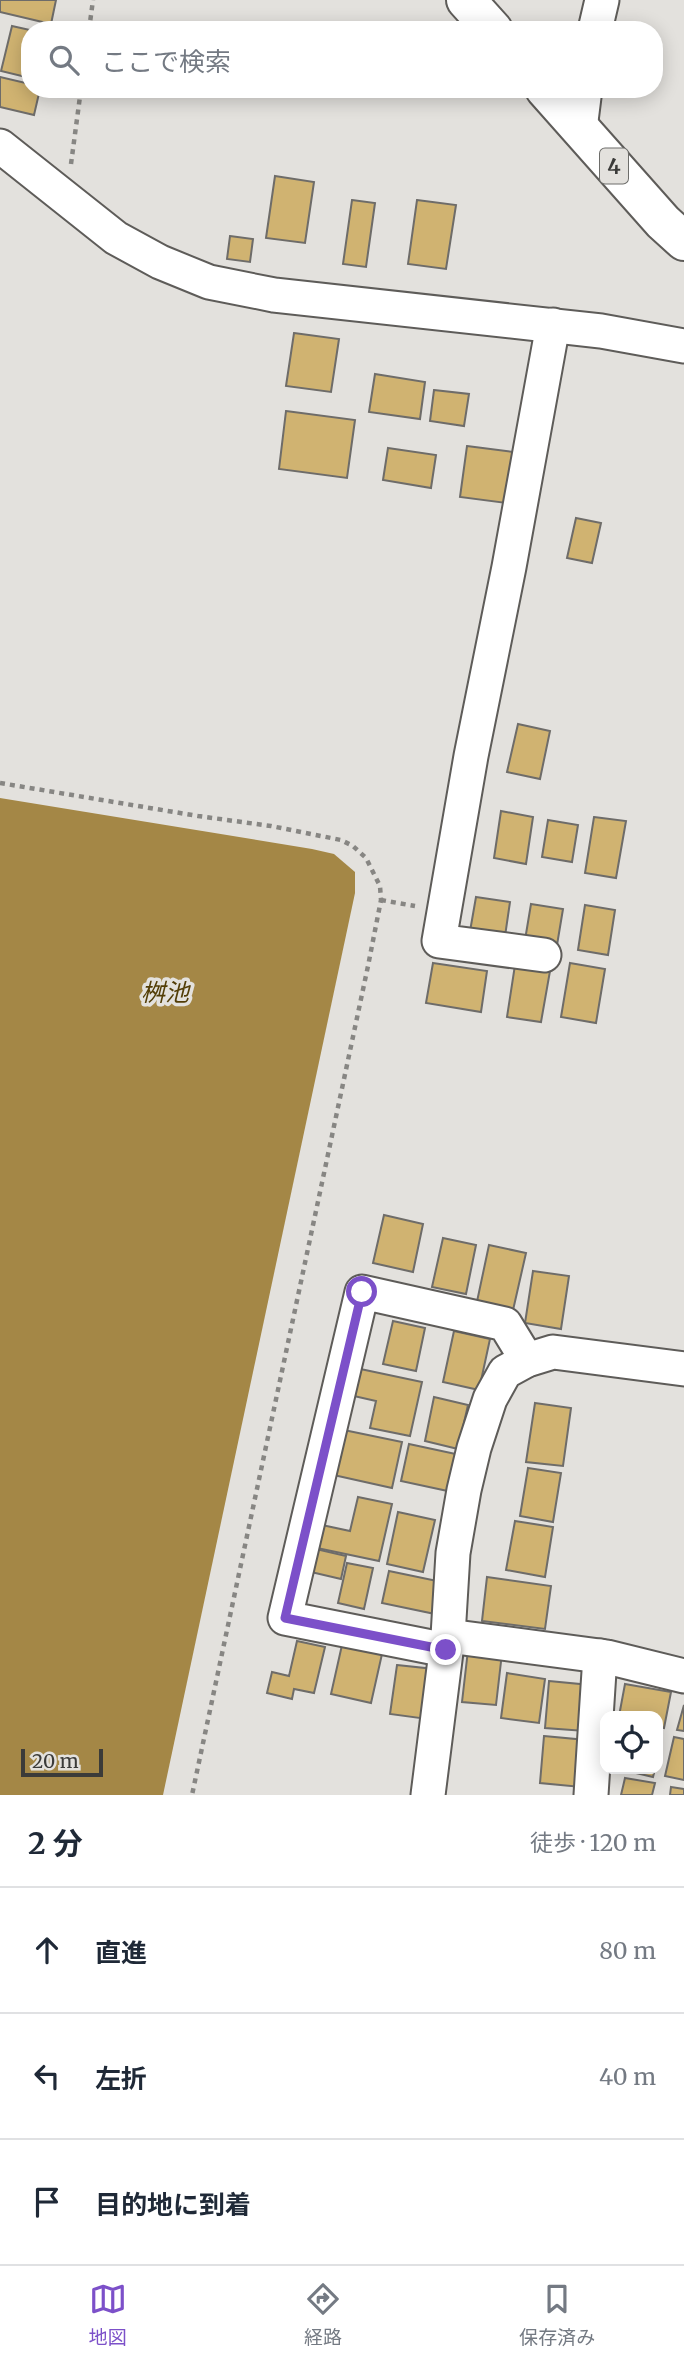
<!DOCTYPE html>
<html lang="ja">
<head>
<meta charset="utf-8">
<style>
	:root { --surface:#fff; --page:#f6f6f7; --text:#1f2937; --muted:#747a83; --line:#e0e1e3; --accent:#7c50c9 }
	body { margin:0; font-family:Merriweather,"Noto Sans JP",serif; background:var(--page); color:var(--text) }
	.controls { position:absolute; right:21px; bottom:21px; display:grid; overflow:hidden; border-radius:14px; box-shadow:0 4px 18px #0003 }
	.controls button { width:63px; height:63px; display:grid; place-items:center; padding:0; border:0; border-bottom:2px solid var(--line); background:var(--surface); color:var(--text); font:35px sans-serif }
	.scale { position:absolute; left:21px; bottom:18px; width:82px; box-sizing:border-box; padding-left:7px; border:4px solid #3b3b39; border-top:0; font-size:19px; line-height:24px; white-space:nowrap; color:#3b3b39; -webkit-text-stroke:5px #e3e1dd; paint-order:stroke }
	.stop { position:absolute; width:21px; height:21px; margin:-16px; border:5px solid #7c50c9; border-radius:50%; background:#fff }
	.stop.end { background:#7c50c9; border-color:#fff; box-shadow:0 2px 7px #0008 }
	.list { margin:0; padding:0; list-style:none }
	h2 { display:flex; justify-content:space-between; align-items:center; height:91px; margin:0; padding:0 28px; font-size:30px }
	h2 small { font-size:23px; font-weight:400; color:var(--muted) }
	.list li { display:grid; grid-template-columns:46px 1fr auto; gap:21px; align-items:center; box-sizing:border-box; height:126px; padding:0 28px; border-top:2px solid var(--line) }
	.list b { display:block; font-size:26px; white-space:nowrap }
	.list em { font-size:23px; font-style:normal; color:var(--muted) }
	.icon { flex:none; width:38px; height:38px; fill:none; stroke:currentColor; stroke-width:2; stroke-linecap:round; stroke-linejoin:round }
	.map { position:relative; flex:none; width:684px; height:1795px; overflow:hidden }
	.search { position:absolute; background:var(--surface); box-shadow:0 4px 18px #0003; left:21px; right:21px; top:21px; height:77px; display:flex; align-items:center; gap:18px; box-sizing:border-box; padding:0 24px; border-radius:28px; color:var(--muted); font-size:26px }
	.sheet { height:469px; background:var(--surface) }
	nav { display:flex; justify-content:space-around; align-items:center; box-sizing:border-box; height:98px; border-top:2px solid var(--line); background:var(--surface); font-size:19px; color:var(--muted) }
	nav a { display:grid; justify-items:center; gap:4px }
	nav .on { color:var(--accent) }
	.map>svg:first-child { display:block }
	.water { fill:#a48746 }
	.building { fill:#d0b371; stroke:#6e6c69; stroke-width:2 }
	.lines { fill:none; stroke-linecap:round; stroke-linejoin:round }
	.minor-casing { stroke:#5e5c59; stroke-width:37 }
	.major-casing { stroke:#5e5c59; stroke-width:42 }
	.path { stroke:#878683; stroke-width:4.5; stroke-dasharray:5 5; stroke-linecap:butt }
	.minor { stroke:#fff; stroke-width:33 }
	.major { stroke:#fff; stroke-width:38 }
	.route { stroke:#7c50c9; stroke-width:9 }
	.labels { text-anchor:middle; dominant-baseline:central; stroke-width:7; stroke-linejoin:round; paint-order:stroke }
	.shield { fill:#e3e1dd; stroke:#6d6d6a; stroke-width:2 }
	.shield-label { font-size:21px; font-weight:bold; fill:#3b3b39 }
	.water-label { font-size:24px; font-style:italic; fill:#523d06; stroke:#e3e1dd }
</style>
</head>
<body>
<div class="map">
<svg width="684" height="1795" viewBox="0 0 684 1795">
	<rect width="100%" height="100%" fill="#e3e1dd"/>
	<!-- water -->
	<path class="water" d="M0,798L312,849L334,854L355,872V893L163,1795H0Z"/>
	<!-- building -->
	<g class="building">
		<path d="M0,0H56L51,24L0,12Z"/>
		<path d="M12,26L30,30V78L1,71Z"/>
		<path d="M0,77L30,84V89H40L34,115L0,107Z"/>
		<path d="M275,176L314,182L305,243L266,238Z"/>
		<path d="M352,200L375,203L366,267L343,264Z"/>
		<path d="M417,200L456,205L446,269L408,264Z"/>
		<path d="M230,236L253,239L250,262L227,259Z"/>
		<path d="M294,333L339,339L331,392L286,386Z"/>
		<path d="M375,374L425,382L420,419L369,412Z"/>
		<path d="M434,390L469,394L464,426L430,421Z"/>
		<path d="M286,411L355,420L347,478L279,469Z"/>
		<path d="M467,446L513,452L506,503L460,497Z"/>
		<path d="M388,448L436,455L431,488L383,480Z"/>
		<path d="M576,518L601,523L592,563L567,558Z"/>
		<path d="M518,724L550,731L540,779L507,772Z"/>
		<path d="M501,811L533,817L526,864L494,858Z"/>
		<path d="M594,817L626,821L616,878L585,873Z"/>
		<path d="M548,820L578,825L572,862L542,857Z"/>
		<path d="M476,897L510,902L504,943L469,937Z"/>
		<path d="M531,904L563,909L556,951L524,946Z"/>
		<path d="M585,905L615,910L608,955L578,950Z"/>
		<path d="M433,963L487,971L481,1012L426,1003Z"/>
		<path d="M570,963L605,969L596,1023L561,1017Z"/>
		<path d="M515,965L550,971L541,1022L507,1017Z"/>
		<path d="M384,1215L423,1224L413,1272L373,1263Z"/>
		<path d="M443,1238L476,1245L466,1294L432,1287Z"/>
		<path d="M489,1245L526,1253L511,1319L475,1311Z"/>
		<path d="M533,1271L569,1276L561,1329L525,1323Z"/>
		<path d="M393,1321L425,1328L416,1371L383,1364Z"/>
		<path d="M454,1331L490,1339L479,1390L443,1382Z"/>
		<path d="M351,1367L422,1382L410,1436L370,1428L376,1401L345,1394Z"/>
		<path d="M434,1397L468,1405L458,1449L425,1441Z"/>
		<path d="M535,1403L571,1408L563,1466L526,1462Z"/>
		<path d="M339,1429L402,1442L392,1488L329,1474Z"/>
		<path d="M409,1444L465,1456L457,1493L401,1481Z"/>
		<path d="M528,1468L561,1473L553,1522L520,1516Z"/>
		<path d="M358,1497L392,1504L379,1561L317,1548L322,1525L350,1531Z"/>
		<path d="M398,1512L435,1520L423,1572L387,1564Z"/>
		<path d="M515,1521L553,1527L545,1577L506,1570Z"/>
		<path d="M316,1549L346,1556L341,1579L311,1572Z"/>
		<path d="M347,1563L373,1568L364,1609L338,1603Z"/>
		<path d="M389,1571L442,1582L435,1614L382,1603Z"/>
		<path d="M487,1577L551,1586L545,1629L482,1621Z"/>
		<path d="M297,1641L325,1647L314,1693L294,1689L292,1699L267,1693L272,1672L289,1676Z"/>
		<path d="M342,1645L382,1654L371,1703L331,1694Z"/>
		<path d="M468,1650L502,1653L496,1705L462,1702Z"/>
		<path d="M397,1665L434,1669L427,1719L390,1714Z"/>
		<path d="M507,1673L545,1679L539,1723L501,1718Z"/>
		<path d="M549,1681L590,1685L585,1731L545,1728Z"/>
		<path d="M625,1684L671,1692L664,1728L658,1727V1716H619Z"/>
		<path d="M684,1705V1731L677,1730Z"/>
		<path d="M544,1736L586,1740L581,1787L540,1783Z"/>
		<path d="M674,1737L684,1739V1780L665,1776Z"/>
		<path d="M619,1769H655L653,1777Z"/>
		<path d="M625,1778L655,1783L652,1795H621Z"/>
		<path d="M671,1787L684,1789V1795H670Z"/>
	</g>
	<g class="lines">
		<defs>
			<g id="minor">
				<path d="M595,30L602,0"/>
				<path d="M580,129L585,89"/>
				<path d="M0,146L116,238L160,262L209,282L274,295L601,331L684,346"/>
				<path d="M544,955L439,941L471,756L509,567L553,325"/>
				<path d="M448,1636L607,1657L684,1676"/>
				<path d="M446,1650L285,1618L362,1292L505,1324L527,1360"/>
				<path d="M428,1795L448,1636L453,1553L464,1490L474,1448L490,1399L505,1372L527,1360L553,1352L684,1369"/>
				<path d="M591,1795L600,1656"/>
			</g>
			<g id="major">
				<path d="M466,0L493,30"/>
				<path d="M545,89L663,222L684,241"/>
			</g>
		</defs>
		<!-- minor casing -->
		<use href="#minor" class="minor-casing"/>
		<!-- major casing -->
		<use href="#major" class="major-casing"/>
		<!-- path -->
		<g class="path">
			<path d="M89,30L93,0"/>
			<path d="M71,164L81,89"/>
			<path d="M0,783L198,816L271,826L341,840L353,846L366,858L380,886L381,900L368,966L192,1795"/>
			<path d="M381,900L415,906"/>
		</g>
		<!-- minor -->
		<use href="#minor" class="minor"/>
		<!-- major -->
		<use href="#major" class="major"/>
	</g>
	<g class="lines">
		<!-- route -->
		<path class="route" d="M362,1292L285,1618L446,1650"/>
	</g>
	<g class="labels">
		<!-- shield labels -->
		<rect class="shield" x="600" y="148.5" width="28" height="35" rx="5"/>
		<g class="shield-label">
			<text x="614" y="166">4</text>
		</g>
		<!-- water labels -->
		<g class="water-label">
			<text x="165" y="992">桝池</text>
		</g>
	</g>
</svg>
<div class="controls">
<button><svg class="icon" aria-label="locate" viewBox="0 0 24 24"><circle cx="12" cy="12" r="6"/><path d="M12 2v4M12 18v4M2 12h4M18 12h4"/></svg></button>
</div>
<div class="scale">20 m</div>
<div class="stop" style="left:362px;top:1292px"></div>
<div class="stop end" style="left:446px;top:1650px"></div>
<div class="search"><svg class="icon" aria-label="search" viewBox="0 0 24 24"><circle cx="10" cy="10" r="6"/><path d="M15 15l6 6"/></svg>ここで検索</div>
</div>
<section class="sheet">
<h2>2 分<small>徒歩 · 120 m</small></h2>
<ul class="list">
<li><svg class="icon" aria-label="ahead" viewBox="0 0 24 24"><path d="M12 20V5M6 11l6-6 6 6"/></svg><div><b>直進</b></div><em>80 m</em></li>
<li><svg class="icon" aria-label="left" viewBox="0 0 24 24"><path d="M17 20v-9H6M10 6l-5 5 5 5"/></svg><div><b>左折</b></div><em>40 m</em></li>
<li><svg class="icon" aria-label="arrive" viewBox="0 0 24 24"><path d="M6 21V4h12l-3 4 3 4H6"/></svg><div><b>目的地に到着</b></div></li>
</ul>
</section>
<nav>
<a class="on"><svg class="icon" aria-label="map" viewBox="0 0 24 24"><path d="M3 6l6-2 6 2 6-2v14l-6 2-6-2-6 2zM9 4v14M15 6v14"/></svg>地図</a>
<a><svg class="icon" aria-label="directions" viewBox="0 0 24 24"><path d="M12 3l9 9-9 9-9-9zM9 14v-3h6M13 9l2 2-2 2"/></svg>経路</a>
<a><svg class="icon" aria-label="saved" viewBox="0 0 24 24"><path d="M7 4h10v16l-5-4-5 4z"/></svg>保存済み</a>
</nav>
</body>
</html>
